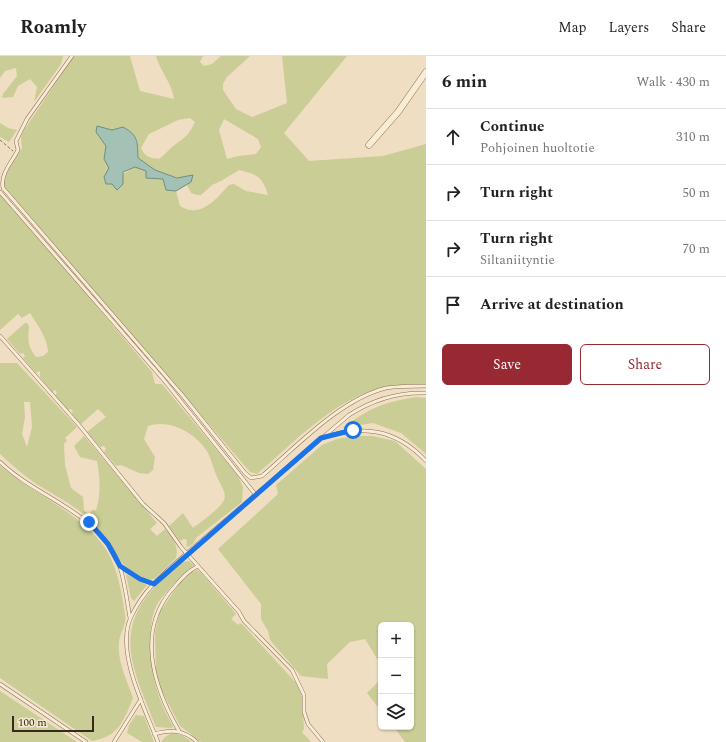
<!DOCTYPE html>
<html lang="en">
<head>
<meta charset="utf-8">
<style>
	:root { --surface:#fff; --page:#f2f2f2; --text:#222; --muted:#767676; --line:#e0e0e0; --accent:#982831 }
	body { margin:0; font-family:Spectral,serif; background:var(--page); color:var(--text) }
	.controls { position:absolute; right:12px; bottom:12px; display:grid; overflow:hidden; border-radius:6px; box-shadow:0 1px 3px #0004 }
	.controls button { width:36px; height:36px; display:grid; place-items:center; padding:0; border:0; border-bottom:1px solid var(--line); background:var(--surface); color:var(--text); font:20px sans-serif }
	.scale { position:absolute; left:12px; bottom:10px; width:82px; box-sizing:border-box; padding-left:4px; border:2px solid #38281d; border-top:0; font-size:11px; line-height:14px; white-space:nowrap; color:#38281d; -webkit-text-stroke:3px #f6e9d2; paint-order:stroke }
	.stop { position:absolute; width:12px; height:12px; margin:-9px; border:3px solid #1a73e8; border-radius:50%; background:#fff }
	.stop.end { background:#1a73e8; border-color:#fff; box-shadow:0 1px 4px #0008 }
	.list { margin:0; padding:0; list-style:none }
	h2 { display:flex; justify-content:space-between; align-items:center; height:52px; margin:0; padding:0 16px; font-size:17px }
	h2 small { font-size:13px; font-weight:400; color:var(--muted) }
	.list li { display:grid; grid-template-columns:26px 1fr auto; gap:12px; align-items:center; box-sizing:border-box; height:56px; padding:0 16px; border-top:1px solid var(--line) }
	.list b { display:block; font-size:15px; white-space:nowrap }
	.list p { margin:0; font-size:13px; white-space:nowrap; color:var(--muted) }
	.list em { font-size:13px; font-style:normal; color:var(--muted) }
	.actions { display:flex; gap:8px; padding:12px 16px }
	.actions a { flex:1; padding:9px 0; border:1px solid var(--accent); border-radius:6px; text-align:center; font-size:14px; color:var(--accent) }
	.actions .main { background:var(--accent); color:#fff }
	.icon { flex:none; width:22px; height:22px; fill:none; stroke:currentColor; stroke-width:2; stroke-linecap:round; stroke-linejoin:round }
	.map { position:relative; flex:none; width:426px; height:686px; overflow:hidden }
	header { display:flex; align-items:center; gap:24px; box-sizing:border-box; height:56px; padding:0 20px; background:var(--surface); border-bottom:1px solid var(--line) }
	header strong { font-size:19px }
	nav { display:flex; gap:22px; margin-inline-start:auto; font-size:14px }
	main { display:flex }
	aside { flex:1; background:var(--surface) }
	.map>svg:first-child { display:block }
	.green { fill:#cacd96; fill-rule:evenodd }
	.water { fill:#a4c1b6; stroke:#6b8f84 }
	.lines { fill:none; stroke-linecap:round; stroke-linejoin:round }
	.lane-casing { stroke:#896f59; stroke-width:4 }
	.street-casing { stroke:#896f59; stroke-width:7 }
	.path { stroke:#896f59; stroke-width:1; stroke-dasharray:3 2; stroke-linecap:butt }
	.lane { stroke:#f9ecd5; stroke-width:3 }
	.street { stroke:#f9ecd5; stroke-width:6 }
	.route { stroke:#1a73e8; stroke-width:5 }
</style>
</head>
<body>
<header>
<strong>Roamly</strong>
<nav><a>Map</a><a>Layers</a><a>Share</a></nav>
</header>
<main>
<div class="map">
<svg width="426" height="686" viewBox="0 0 426 686">
	<rect width="100%" height="100%" fill="#efdec2"/>
	<!-- green -->
	<g class="green">
		<path d="M0,0H63V1L61,8L34,46L37,31L30,23L18,30L13,41L2,42L3,38L17,20L16,12L5,15L0,22Z"/>
		<path d="M74,0H130L140,35L174,43C172,27 160,15 156,0H203L200,6L204,10L212,8L221,0H250L227,21L223,28V34L236,53L252,61L287,47L282,0H347L284,77L309,105L383,100L426,88V328C407,328 383,329 365,337C324,354 291,389 257,418L250,416L4,130L3,122L22,92L21,81L24,74ZM190,62L195,66C187,83 184,81 171,92C167,96 164,99 159,103C150,102 145,101 141,92L149,78L178,64ZM224,63L258,83L261,91L256,98L238,100L227,103L219,74ZM123,71L137,83L138,102L155,114L191,126L187,129L191,137L197,139H201L212,129L221,125L239,114C258,119 262,120 268,139L246,135L234,128L229,129C216,143 201,163 180,150L176,135L166,134L163,123L146,122V115L135,111L106,128L104,121L109,112C101,97 107,89 112,74Z"/>
		<path d="M0,67L8,72L17,74L9,86L0,81Z"/>
		<path d="M0,139L78,228L152,316L155,328H162L238,420L243,431L242,446L196,482C194,487 192,490 186,491L187,484L184,483L180,485L169,470L183,457L193,472C201,466 218,454 223,446C228,438 221,430 218,423C214,415 212,405 208,397C198,378 169,362 148,370L144,383L155,401L153,414L148,418L139,417L121,409L116,410L104,396L106,393L104,390L100,391L87,376L106,361L98,353L81,368L71,358L73,356L71,353L68,354L55,340L57,336L55,334L52,336L40,321V315L36,317L23,302L25,300L23,297L20,298L7,283L25,267H27L29,270C28,283 27,290 36,301L43,300L48,296C48,283 37,268 30,257L22,262L18,258L0,274Z"/>
		<path d="M0,307H17L77,371L65,382L67,384L64,388L65,409L71,432L83,441L84,454L87,457H90L92,454H96C101,440 100,420 97,405L80,401L74,390L84,380L157,467L150,473L157,480L165,473C173,482 179,490 176,502L154,523C128,529 111,487 98,472C82,453 59,442 38,429C24,420 12,409 0,398ZM24,346H30L32,371L27,391L22,378L25,361Z"/>
		<path d="M417,341L426,342V398L401,377L373,367L342,372C370,352 383,346 417,341Z"/>
		<path d="M355,380H372L395,385L426,413V686H405L394,671H411V569H381V609L365,583L350,586L327,608L328,623L301,620L270,584L268,575L261,563V548L218,493L278,438L276,429L322,389L337,383Z"/>
		<path d="M0,410C33,438 84,458 107,495C118,514 122,538 125,559C127,568 120,577 119,586C117,605 127,625 133,642C123,666 119,680 92,685L0,622Z"/>
		<path d="M189,505L194,509C181,521 168,532 158,547C152,557 151,568 151,580C149,613 156,641 173,670L172,672L156,671C134,614 109,573 162,524C169,517 178,505 189,505Z"/>
		<path d="M197,514L200,516L232,553L236,558L231,563L238,569L240,567L244,570L297,628L302,640L304,673L302,676L311,686H201L180,670L161,633L156,616L155,577L159,557L166,547L179,528L191,517Z"/>
		<path d="M126,518L147,529L134,545L131,542Z"/>
		<path d="M381,623V655L367,637Z"/>
		<path d="M0,635L77,686H0Z"/>
		<path d="M136,659L144,660L154,686H142L127,677L129,669Z"/>
		<path d="M172,677L182,679L192,686H161L165,681Z"/>
	</g>
	<!-- water -->
	<path class="water" d="M97,70L112,74L123,71C139,80 137,85 138,102L155,114L177,122L193,119L191,126L176,135L166,134L163,123L146,122V115L135,111L123,116V128L117,134L112,128H106L104,121L109,112L104,103L106,90L96,76Z"/>
	<g class="lines">
		<defs>
			<g id="lane">
				<path d="M72,0L27,63L16,85L18,94C12,106 0,118 3,132L183,340L245,417L251,422L262,420C297,390 341,343 386,332C399,330 413,330 426,330"/>
				<path d="M0,136L163,323L255,438"/>
				<path d="M0,280L79,369L143,448L164,467L181,491L239,556L244,565L292,614L304,639V656L308,668L323,686"/>
				<path d="M322,382C362,368 396,373 426,405"/>
				<path d="M0,406C38,443 101,456 120,511C125,527 127,545 130,562"/>
				<path d="M120,511L140,523L154,528"/>
				<path d="M0,628L86,686"/>
				<path d="M179,675C153,630 135,573 175,530C182,522 188,515 198,510"/>
				<path d="M154,678C171,673 184,674 197,686"/>
				<path d="M114,686L141,643"/>
				<path d="M158,686C145,653 115,595 131,561C143,534 165,516 187,497L349,359C372,344 398,336 426,337"/>
			</g>
			<path id="street" d="M369,89L398,56L426,16"/>
		</defs>
		<!-- lane casing -->
		<use href="#lane" class="lane-casing"/>
		<!-- street casing -->
		<use href="#street" class="street-casing"/>
		<!-- path -->
		<path class="path" d="M0,84L13,95"/>
		<!-- lane -->
		<use href="#lane" class="lane"/>
		<!-- street -->
		<use href="#street" class="street"/>
	</g>
	<g class="lines">
		<!-- route -->
		<path class="route" d="M89,466L108,488L120,510L140,523L154,528L321,382L353,374"/>
	</g>
</svg>
<div class="controls">
<button>+</button>
<button>−</button>
<button><svg class="icon" aria-label="layers" viewBox="0 0 24 24"><path d="M12 4l9 5-9 5-9-5zM3 14l9 5 9-5"/></svg></button>
</div>
<div class="scale">100 m</div>
<div class="stop" style="left:353px;top:374px"></div>
<div class="stop end" style="left:89px;top:466px"></div>
</div>
<aside>
<h2>6 min<small>Walk · 430 m</small></h2>
<ul class="list">
<li><svg class="icon" aria-label="ahead" viewBox="0 0 24 24"><path d="M12 20V5M6 11l6-6 6 6"/></svg><div><b>Continue</b><p>Pohjoinen huoltotie</p></div><em>310 m</em></li>
<li><svg class="icon" aria-label="right" viewBox="0 0 24 24"><path d="M7 20v-9h11M14 6l5 5-5 5"/></svg><div><b>Turn right</b></div><em>50 m</em></li>
<li><svg class="icon" aria-label="right" viewBox="0 0 24 24"><path d="M7 20v-9h11M14 6l5 5-5 5"/></svg><div><b>Turn right</b><p>Siltaniityntie</p></div><em>70 m</em></li>
<li><svg class="icon" aria-label="arrive" viewBox="0 0 24 24"><path d="M6 21V4h12l-3 4 3 4H6"/></svg><div><b>Arrive at destination</b></div></li>
</ul>
<div class="actions"><a class="main">Save</a><a>Share</a></div>
</aside>
</main>
</body>
</html>
